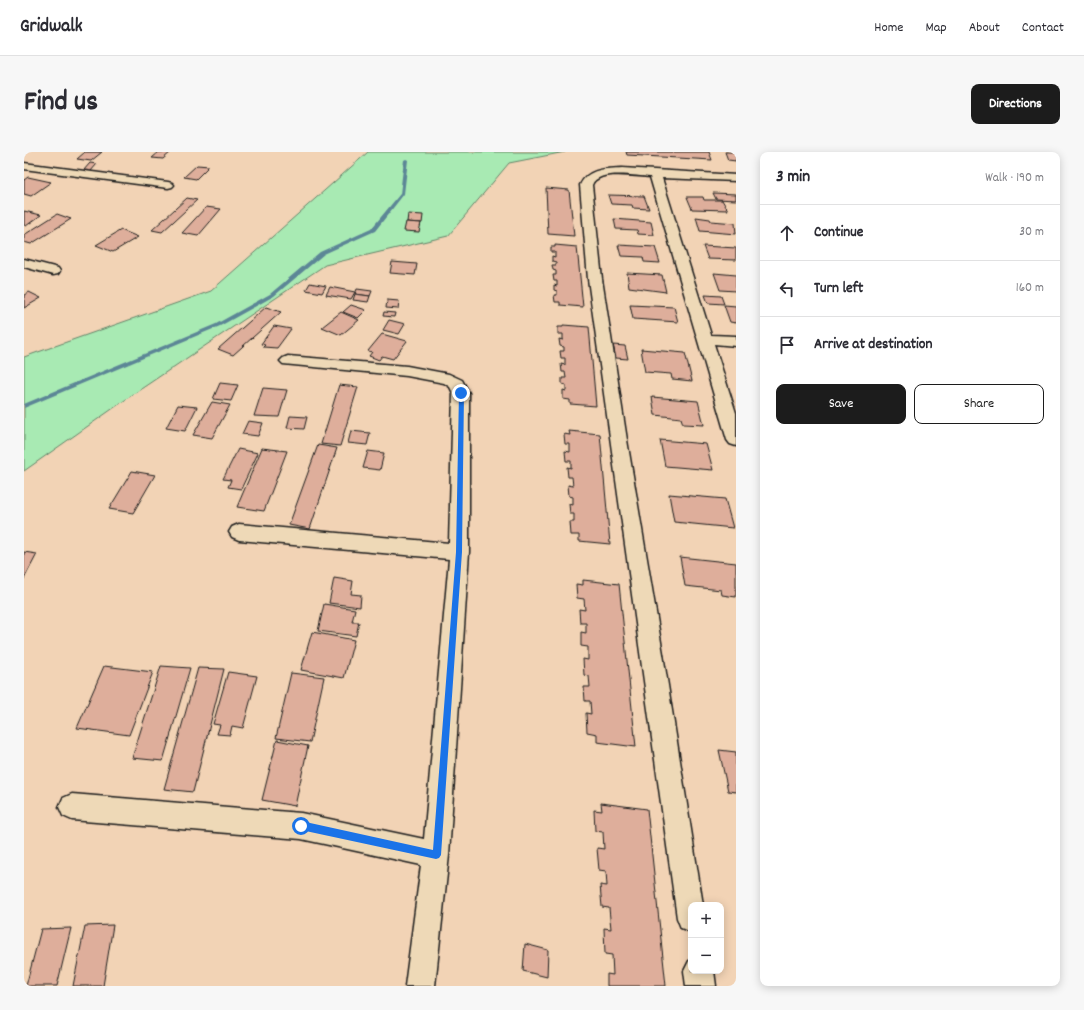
<!DOCTYPE html>
<html lang="en">
<head>
<meta charset="utf-8">
<style>
	:root { --surface:#fff; --page:#f7f7f7; --text:#2b2b33; --muted:#7c7c81; --line:#e1e1e2; --accent:#1c1c1c }
	body { margin:0; font-family:Dekko,sans-serif; background:var(--page); color:var(--text) }
	.controls { position:absolute; right:12px; bottom:12px; display:grid; overflow:hidden; border-radius:8px; box-shadow:0 2px 10px #0003 }
	.controls button { width:36px; height:36px; display:grid; place-items:center; padding:0; border:0; border-bottom:1px solid var(--line); background:var(--surface); color:var(--text); font:20px sans-serif }
	.stop { position:absolute; width:12px; height:12px; margin:-9px; border:3px solid #1a73e8; border-radius:50%; background:#fff }
	.stop.end { background:#1a73e8; border-color:#fff; box-shadow:0 1px 4px #0008 }
	.list { margin:0; padding:0; list-style:none }
	h2 { display:flex; justify-content:space-between; align-items:center; height:52px; margin:0; padding:0 16px; font-size:17px }
	h2 small { font-size:13px; font-weight:400; color:var(--muted) }
	.list li { display:grid; grid-template-columns:26px 1fr auto; gap:12px; align-items:center; box-sizing:border-box; height:56px; padding:0 16px; border-top:1px solid var(--line) }
	.list b { display:block; font-size:15px; white-space:nowrap }
	.list em { font-size:13px; font-style:normal; color:var(--muted) }
	.actions { display:flex; gap:8px; padding:12px 16px }
	.actions a { flex:1; padding:9px 0; border:1px solid var(--accent); border-radius:8px; text-align:center; font-size:14px; color:var(--accent) }
	.actions .main { background:var(--accent); color:#fff }
	.icon { flex:none; width:22px; height:22px; fill:none; stroke:currentColor; stroke-width:2; stroke-linecap:round; stroke-linejoin:round }
	.map { position:relative; flex:none; width:712px; height:834px; overflow:hidden; border-radius:8px }
	header { display:flex; align-items:center; gap:24px; box-sizing:border-box; height:56px; padding:0 20px; background:var(--surface); border-bottom:1px solid var(--line) }
	header strong { font-size:19px }
	nav { display:flex; gap:22px; margin-inline-start:auto; font-size:14px }
	.intro { display:flex; align-items:center; justify-content:space-between; box-sizing:border-box; height:96px; padding:0 24px }
	h1 { margin:0; font-size:28px }
	.button { padding:10px 18px; border-radius:8px; background:var(--accent); color:#fff; font-size:14px; font-weight:700 }
	main { display:flex; gap:24px; padding:0 24px }
	aside { flex:1; background:var(--surface); border-radius:8px; box-shadow:0 2px 10px #0003 }
	.map>svg:first-child { display:block }
	.green { fill:#a8eab3; stroke:#628368 }
	.lines { fill:none; stroke-linecap:round; stroke-linejoin:round }
	.stream { fill:#5c8696; fill-rule:evenodd }
	.building { fill:#deae9b; stroke:#1c1c1c }
	.minor-casing { stroke:#1c1c1c; stroke-width:3 }
	.minor { fill:#eed9b7; fill-rule:evenodd }
	.route { fill:#1a73e8 }
</style>
</head>
<body>
<header>
<strong>Gridwalk</strong>
<nav><a>Home</a><a>Map</a><a>About</a><a>Contact</a></nav>
</header>
<div class="intro"><h1>Find us</h1><a class="button">Directions</a></div>
<main>
<div class="map">
<svg width="712" height="834" viewBox="0 0 712 834">
	<rect width="100%" height="100%" fill="#f2d3b5"/>
	<filter id="ink" filterUnits="userSpaceOnUse"><feTurbulence type="fractalNoise" baseFrequency=".025" numOctaves="2"/><feDisplacementMap in="SourceGraphic" scale="8" xChannelSelector="R" yChannelSelector="G"/><feConvolveMatrix kernelMatrix="1 2 1 2 8 2 1 2 1" color-interpolation-filters="sRGB"/></filter>
	<g filter="url(#ink)">
		<!-- green -->
		<path class="green" d="M344,0H541L485,11L424,84L301,113L111,241L0,319V205L187,139Z"/>
		<g class="lines">
			<!-- stream -->
			<path class="stream" d="M382,7L384,8L380,42L351,79L300,102L250,144L196,174L0,256V252L192,172L246,142L296,100L347,77L376,42L380,8Z"/>
		</g>
		<!-- building -->
		<g class="building">
			<path d="M61,0H78L67,9L53,7Z"/>
			<path d="M135,0H147L139,7L128,6Z"/>
			<path d="M602,0H685L688,8L603,3Z"/>
			<path d="M701,0H712V9L704,8Z"/>
			<path d="M66,11L73,12L66,20L59,19Z"/>
			<path d="M173,13L185,14L172,27L160,25Z"/>
			<path d="M4,25L27,30L7,44L0,42V28Z"/>
			<path d="M522,36L545,38L550,84L524,82Z"/>
			<path d="M689,41L712,42V48L692,47Z"/>
			<path d="M584,43L620,44L625,57L609,56L608,53L587,52Z"/>
			<path d="M663,45H679L680,48H698L704,58L668,57Z"/>
			<path d="M163,46L173,48L138,80L128,78Z"/>
			<path d="M182,55L197,57L174,84L158,81Z"/>
			<path d="M0,59L17,63L2,74L0,73Z"/>
			<path d="M33,62L47,67L7,92L0,90V83Z"/>
			<path d="M384,62L399,63L398,71L383,70Z"/>
			<path d="M672,65L686,67L687,69L711,71L712,82L676,79Z"/>
			<path d="M590,67L627,70L630,83L614,82L613,78L592,77Z"/>
			<path d="M382,70L397,71L395,80L380,79Z"/>
			<path d="M97,78L114,85L89,100L72,93Z"/>
			<path d="M531,93L553,95L559,155L536,153V150H531L530,143H533V139L530,138V133L533,134V129H530L529,123H532V119L529,118L528,113H532V110L528,109V104L531,105V100H527V95H531Z"/>
			<path d="M594,93L631,95L636,111L620,110L619,105L597,104Z"/>
			<path d="M679,94L712,96V108L684,107Z"/>
			<path d="M368,110L393,112L391,123L366,121Z"/>
			<path d="M603,121L638,123L642,140L605,135Z"/>
			<path d="M690,121L712,123V139L696,138Z"/>
			<path d="M286,131L302,134L298,141L282,138Z"/>
			<path d="M306,135L331,140L327,147L302,143Z"/>
			<path d="M333,137L348,139L346,144L331,142Z"/>
			<path d="M5,140L17,146L0,156V143Z"/>
			<path d="M331,142L346,144L344,150L329,148Z"/>
			<path d="M681,143L697,144L700,152L684,151Z"/>
			<path d="M363,148L375,149L374,157L362,156Z"/>
			<path d="M327,153L342,158L334,166L319,160Z"/>
			<path d="M606,153L650,155L654,170L609,167Z"/>
			<path d="M700,153L712,154V171L706,170Z"/>
			<path d="M242,155L257,160L209,203L194,197Z"/>
			<path d="M317,160L335,168L317,183L298,175Z"/>
			<path d="M360,160L371,161L370,165L359,164Z"/>
			<path d="M365,168L381,172L375,182L359,178Z"/>
			<path d="M539,173L565,175L572,254L546,252V248L539,247V238L542,239V233L538,232V226H542L541,220H538L537,212L541,213V206H537L536,199H540V195L536,194L535,187L539,188V182H534V175H539Z"/>
			<path d="M250,174L267,177L253,196L239,195L241,193L237,192Z"/>
			<path d="M358,182L383,189L369,207L358,204L355,208L345,204L348,200L344,199Z"/>
			<path d="M589,193L601,194L604,207L592,206Z"/>
			<path d="M617,197L661,201L668,229L648,227L647,222L621,220Z"/>
			<path d="M196,231L214,233L207,249L189,247Z"/>
			<path d="M315,233L334,235L316,294L297,292Z"/>
			<path d="M239,236L263,238L255,265L230,264Z"/>
			<path d="M628,245L674,249L680,273L659,272L657,266L631,263Z"/>
			<path d="M188,250L206,253L188,286L169,283Z"/>
			<path d="M154,253L173,255L161,279L142,276Z"/>
			<path d="M266,264L283,265L280,277L263,276Z"/>
			<path d="M224,269L239,271L234,284L218,282Z"/>
			<path d="M327,279L346,281L343,293L324,291Z"/>
			<path d="M545,279L576,282L586,392L555,389V383H547L546,370H550V362H546L545,352L549,353V345L545,344L544,333L549,334L548,325H544L543,315L547,316V309H542L541,299L546,300V292H541L540,282L546,283Z"/>
			<path d="M636,288L682,292L689,318L641,314Z"/>
			<path d="M294,293L313,296L286,377L265,373Z"/>
			<path d="M238,296L263,299L240,359L213,355Z"/>
			<path d="M214,297L234,301L217,337L204,335L207,328L199,327Z"/>
			<path d="M344,299L360,301L356,318L339,316Z"/>
			<path d="M108,319L131,323L109,361L85,357Z"/>
			<path d="M645,342L701,347L709,376L650,370Z"/>
			<path d="M0,400L13,402L0,427Z"/>
			<path d="M656,405L712,411V445L698,443L697,438L661,434Z"/>
			<path d="M310,426L329,429L327,442L337,443L336,455L305,451Z"/>
			<path d="M559,428L595,432L612,595L573,590V582L563,580L562,561L567,562L566,549H561L560,535H566L565,524L560,523L559,507L564,508V495L557,494V480L562,481V471H556L555,457L561,458L560,447L553,446L552,432L559,433Z"/>
			<path d="M300,452L331,457L328,470H335L332,484L294,479Z"/>
			<path d="M288,480L330,488L320,526L277,518Z"/>
			<path d="M80,514L129,520L105,583L53,576Z"/>
			<path d="M137,514L166,516L139,609L108,606Z"/>
			<path d="M174,516L200,517L169,640L140,637Z"/>
			<path d="M204,520L233,524L219,576L208,574L206,583L193,582L196,573L189,572Z"/>
			<path d="M267,521L300,525L286,590L252,586Z"/>
			<path d="M253,588L284,594L271,654L238,648Z"/>
			<path d="M695,598L712,600V640L704,639Z"/>
			<path d="M577,651L623,657L642,834H583V822L589,823L588,803L581,802L580,776L587,777L585,756L578,755L576,733L583,734L582,719L575,718L573,696L580,697L579,680L571,679L570,658L578,659Z"/>
			<path d="M89,773L79,834H49L61,774Z"/>
			<path d="M47,776L33,834H2L17,777Z"/>
			<path d="M501,792L524,798L523,825L499,819Z"/>
		</g>
		<g class="lines">
			<defs>
				<g id="minor">
					<path d="M0,11L144,30L148,31L150,33L148,35L144,36L0,17Z"/>
					<path d="M598,16L712,23V29L638,26L687,183L712,184V194L690,192L712,261V294L706,292L703,288L626,25C612,24 574,17 568,33L578,127L603,288L639,502L679,753H667V780L657,776L653,766L564,127L556,33C564,16 582,17 598,16Z"/>
					<path d="M0,107L34,116L36,119L34,122L29,123L0,115Z"/>
					<path d="M264,204L383,214L425,222L438,228L445,241V400L425,703L411,834H381L397,713L277,687L48,668L39,664L35,655L39,646L48,642L277,661L400,687L425,407L215,388L208,385L205,380L208,375L215,372L425,391L429,241L426,235L420,231L383,224L259,212L256,209L259,206Z"/>
					<path d="M667,808V819H690L692,834H662L660,819L665,809Z"/>
				</g>
			</defs>
			<!-- minor casing -->
			<use href="#minor" class="minor-casing"/>
			<!-- minor -->
			<use href="#minor" class="minor"/>
		</g>
	</g>
	<!-- route -->
	<path class="route" d="M435,240L440,241L438,400L417,703L415,706L412,707L277,678L274,677L273,674L274,671L277,669L409,698L432,400Z"/>
</svg>
<div class="controls">
<button>+</button>
<button>−</button>
</div>
<div class="stop" style="left:277px;top:674px"></div>
<div class="stop end" style="left:437px;top:241px"></div>
</div>
<aside>
<h2>3 min<small>Walk · 190 m</small></h2>
<ul class="list">
<li><svg class="icon" aria-label="ahead" viewBox="0 0 24 24"><path d="M12 20V5M6 11l6-6 6 6"/></svg><div><b>Continue</b></div><em>30 m</em></li>
<li><svg class="icon" aria-label="left" viewBox="0 0 24 24"><path d="M17 20v-9H6M10 6l-5 5 5 5"/></svg><div><b>Turn left</b></div><em>160 m</em></li>
<li><svg class="icon" aria-label="arrive" viewBox="0 0 24 24"><path d="M6 21V4h12l-3 4 3 4H6"/></svg><div><b>Arrive at destination</b></div></li>
</ul>
<div class="actions"><a class="main">Save</a><a>Share</a></div>
</aside>
</main>
</body>
</html>
